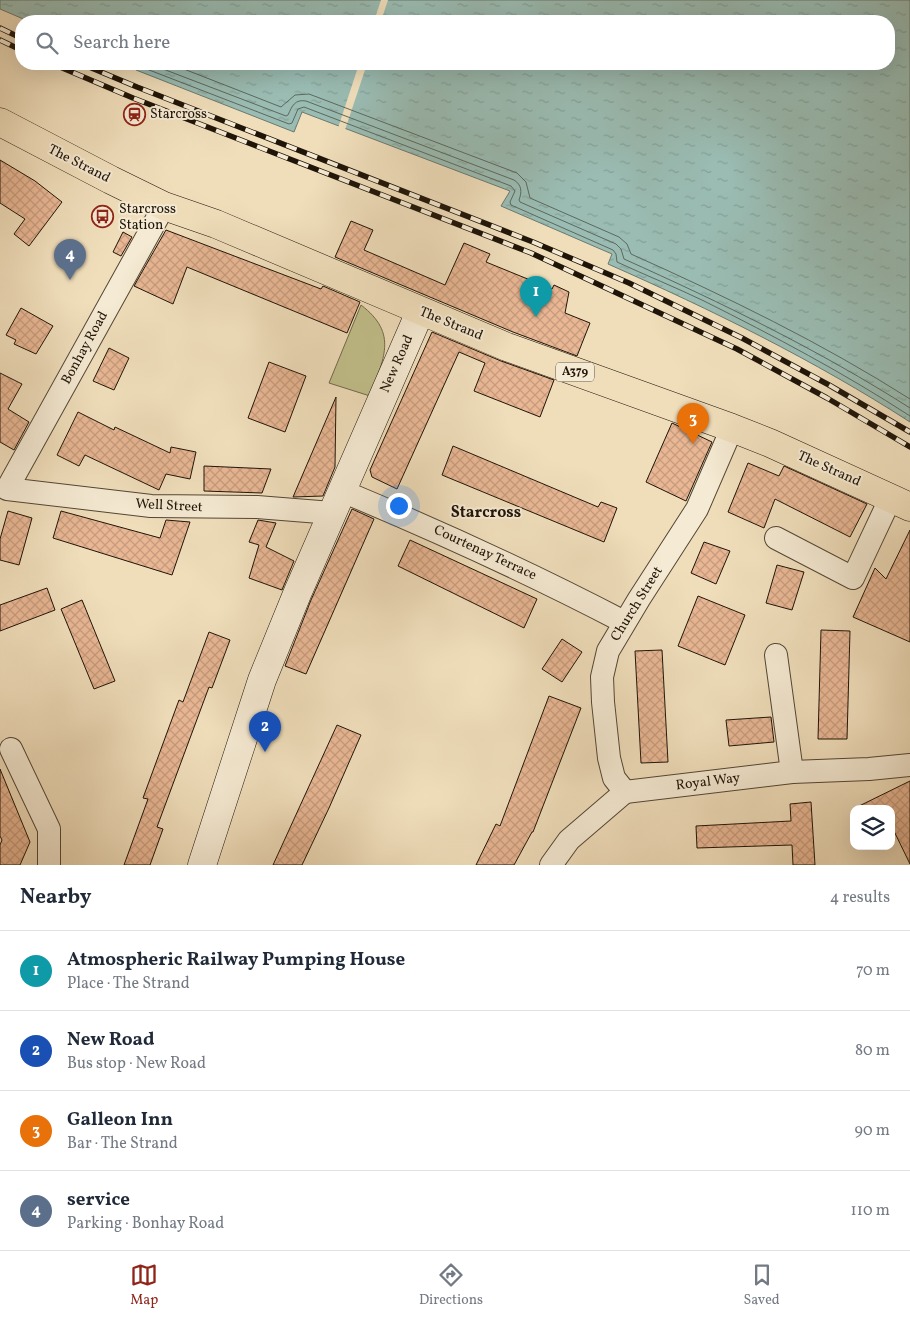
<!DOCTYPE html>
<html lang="en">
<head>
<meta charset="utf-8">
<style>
	:root { --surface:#fff; --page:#f2f2f3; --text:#1f2937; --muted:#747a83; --line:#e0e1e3; --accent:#8f2418 }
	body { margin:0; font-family:Vollkorn,serif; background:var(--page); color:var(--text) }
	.controls { position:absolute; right:15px; bottom:15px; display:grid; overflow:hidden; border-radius:10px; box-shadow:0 5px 20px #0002 }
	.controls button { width:45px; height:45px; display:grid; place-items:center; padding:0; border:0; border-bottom:1px solid var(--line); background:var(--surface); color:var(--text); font:25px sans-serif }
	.you { position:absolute; left:398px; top:505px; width:18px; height:18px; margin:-12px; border:4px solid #fff; border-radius:50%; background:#1a73e8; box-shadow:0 0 0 8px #1a73e833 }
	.badge { display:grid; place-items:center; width:32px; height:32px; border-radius:50%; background:var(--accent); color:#fff; font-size:16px; font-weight:700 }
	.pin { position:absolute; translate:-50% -41px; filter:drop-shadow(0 1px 2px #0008) }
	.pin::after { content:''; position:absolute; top:26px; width:18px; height:15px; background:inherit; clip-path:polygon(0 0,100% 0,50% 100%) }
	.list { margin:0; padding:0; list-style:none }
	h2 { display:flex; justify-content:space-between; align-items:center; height:65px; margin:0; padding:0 20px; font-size:21px }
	h2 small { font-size:16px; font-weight:400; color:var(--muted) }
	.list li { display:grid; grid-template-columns:32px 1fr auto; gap:15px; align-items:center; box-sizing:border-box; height:80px; padding:0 20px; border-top:1px solid var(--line) }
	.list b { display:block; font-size:19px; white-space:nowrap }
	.list p { margin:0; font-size:16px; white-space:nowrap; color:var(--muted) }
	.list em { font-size:16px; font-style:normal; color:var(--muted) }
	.icon { flex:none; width:28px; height:28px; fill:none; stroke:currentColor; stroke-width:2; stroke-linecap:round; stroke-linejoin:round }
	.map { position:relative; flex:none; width:910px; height:865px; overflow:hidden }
	.search { position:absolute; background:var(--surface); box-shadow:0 5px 20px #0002; left:15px; right:15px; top:15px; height:55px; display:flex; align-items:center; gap:12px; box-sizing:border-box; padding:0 18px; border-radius:20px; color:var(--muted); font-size:19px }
	.sheet { height:385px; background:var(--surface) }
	nav { display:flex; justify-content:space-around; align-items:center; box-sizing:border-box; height:70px; border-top:1px solid var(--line); background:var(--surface); font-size:14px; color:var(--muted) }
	nav a { display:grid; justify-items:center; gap:2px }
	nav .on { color:var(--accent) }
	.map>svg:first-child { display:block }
	.park { fill:#c1bf8b; stroke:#706a4a }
	.water { fill:url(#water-ripples); stroke:#69796f }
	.pier { fill:#f0debb }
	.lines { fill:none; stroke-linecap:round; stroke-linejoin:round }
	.shore { stroke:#5c685e; stroke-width:1 }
	.building { fill:url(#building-cross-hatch); stroke:#1f1408 }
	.street-casing { stroke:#534635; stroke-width:24 }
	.secondary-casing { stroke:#1f1408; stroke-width:29 }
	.primary-casing { stroke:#1f1408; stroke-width:29 }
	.street { stroke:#f5ead3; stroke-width:22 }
	.secondary { stroke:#f5ead3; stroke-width:28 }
	.primary { stroke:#f0debb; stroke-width:28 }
	.rail-casing { stroke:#1f1408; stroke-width:5.5 }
	.rail { stroke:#f5ead3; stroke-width:4; stroke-dasharray:11; stroke-linecap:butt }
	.labels { text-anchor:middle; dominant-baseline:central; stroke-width:4; stroke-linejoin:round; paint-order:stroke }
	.shield { fill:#f5ead3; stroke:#5f5445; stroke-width:1 }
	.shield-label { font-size:12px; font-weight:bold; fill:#1f1408 }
	.poi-label { font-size:14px; fill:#1f1408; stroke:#f5ead3; text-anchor:start }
	.street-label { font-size:14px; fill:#1f1408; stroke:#f5ead3 }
	.quarter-label { font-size:16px; font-weight:bold; fill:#1f1408; stroke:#f5ead3 }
</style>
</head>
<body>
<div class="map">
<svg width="910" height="865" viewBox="0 0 910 865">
	<defs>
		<pattern id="water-ripples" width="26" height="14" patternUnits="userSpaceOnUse" patternTransform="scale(1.25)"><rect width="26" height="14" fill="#9abcb3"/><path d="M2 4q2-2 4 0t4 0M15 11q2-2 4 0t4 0" fill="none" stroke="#84a198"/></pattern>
		<pattern id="building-cross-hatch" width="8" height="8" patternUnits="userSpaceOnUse" patternTransform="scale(1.25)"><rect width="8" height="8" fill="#e9b794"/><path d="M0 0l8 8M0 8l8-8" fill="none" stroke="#c79c7e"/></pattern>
	</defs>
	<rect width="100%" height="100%" fill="#f0debb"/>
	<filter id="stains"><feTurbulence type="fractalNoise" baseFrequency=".004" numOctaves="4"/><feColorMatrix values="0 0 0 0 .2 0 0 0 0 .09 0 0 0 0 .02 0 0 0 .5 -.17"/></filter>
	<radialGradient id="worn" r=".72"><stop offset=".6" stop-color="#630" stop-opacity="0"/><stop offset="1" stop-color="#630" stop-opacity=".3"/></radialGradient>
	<!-- park -->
	<path class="park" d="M361,305C399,334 383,359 370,396L329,383Z"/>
	<!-- water -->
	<path class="water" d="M0,0H910V422C814,360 712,310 608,264L612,254L501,206L510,191L302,112L294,132L136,70L138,64H889V21H28L0,9Z"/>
	<!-- pier -->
	<g class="pier">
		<path d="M381,0H388L381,21H374Z"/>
		<path d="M359,64H367L345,130L338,128Z"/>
	</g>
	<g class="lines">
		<!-- shore -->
		<g class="shore">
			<path d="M142,64L144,68L289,124L292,123L298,109L304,107L511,186L515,191L510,202L511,205L613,250L616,254L617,262C645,275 675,287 704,301C774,336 844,373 910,416"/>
			<path d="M150,64L286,116L288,115C292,106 295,99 306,101L514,180C522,185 522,192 519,200L520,202L616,244L621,249L624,259C722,303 819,350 910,408"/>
			<path d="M171,64L281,107L295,95L309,94L517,173L526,182L530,198L619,237L627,244L631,254C727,297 822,343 910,399"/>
		</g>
	</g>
	<!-- building -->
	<g class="building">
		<path d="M0,160L35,181L62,202L29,246L14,234L25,219L0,203Z"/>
		<path d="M351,221L373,230L364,250L445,285L464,243L490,254L486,262L552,289L554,285L569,292L565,313L590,323L577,356L513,332L335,257Z"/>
		<path d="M166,230L321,289L323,286L360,302L347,333L187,267L173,304L134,286Z"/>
		<path d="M123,232L132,237L121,256L113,252Z"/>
		<path d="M21,308L53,326L36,354L14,344L16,340L6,335Z"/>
		<path d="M432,332L501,361L554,380L540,417L474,391L485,363L459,352L397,489L372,477L370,470Z"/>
		<path d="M109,348L129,358L114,390L93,381Z"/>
		<path d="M269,362L306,376L285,432L248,418Z"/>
		<path d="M0,373L22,384L8,409L29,422L14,450L0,442Z"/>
		<path d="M336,397L335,467L323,496L293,497Z"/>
		<path d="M78,412L114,430L115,427L170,453L171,447L196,452L190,479L166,474L159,490L85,455L79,466L57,455Z"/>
		<path d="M672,423L712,442L686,501L646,482Z"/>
		<path d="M453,446L598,507L601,502L617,508L604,542L442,475Z"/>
		<path d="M748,463L779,476L784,466L867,504L850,537L775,499L764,528L728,512Z"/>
		<path d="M204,466L271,469L262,493L204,491Z"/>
		<path d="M352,509L374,519L306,674L285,666L311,600Z"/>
		<path d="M8,511L32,518L19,565L0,560V539Z"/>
		<path d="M61,511L160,538L166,520L190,522L172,575L53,538Z"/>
		<path d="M258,520L276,523L266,547L294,561L282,590L249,578L259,545L249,542Z"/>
		<path d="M910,530V642L853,617L875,568L886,579Z"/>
		<path d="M410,540L537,599L524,628L398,566Z"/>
		<path d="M704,542L730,551L716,584L691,573Z"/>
		<path d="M777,565L804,572L792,610L766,603Z"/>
		<path d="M47,588L55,610L0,631V605Z"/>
		<path d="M698,596L745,615L725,665L678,646Z"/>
		<path d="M82,600L115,681L94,689L61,609Z"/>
		<path d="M821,630L850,631L847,739H818Z"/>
		<path d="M209,632L230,640L212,688L209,687L157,827L163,829L150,865H124L148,799L143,798L179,700L183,702Z"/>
		<path d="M562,639L582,652L562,682L542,669Z"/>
		<path d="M662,650L668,762L641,763L635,651Z"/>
		<path d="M549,696L581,708L533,832H532L514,865H476L496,824L500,826Z"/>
		<path d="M771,717L774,742L729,746L726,720Z"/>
		<path d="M337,725L361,735L329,808L302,865H273Z"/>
		<path d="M0,769L30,842L20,865H0V845L2,840L0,836Z"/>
		<path d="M910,781V864L891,825V809H853Z"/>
		<path d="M811,802L815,865H793L792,845L697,848L696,826L791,821L790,804Z"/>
	</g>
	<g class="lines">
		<defs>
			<g id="street">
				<path d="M164,206L7,489L151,506L257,507L332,513"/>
				<path d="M342,491C438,531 532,574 624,622"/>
				<path d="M776,538L853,578L891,497"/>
				<path d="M776,655L792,772"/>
				<path d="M11,749L49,829V865"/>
				<path d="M625,792L614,778L609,758L603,702L602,677L608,651L639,599L697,509L732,428"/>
				<path d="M625,792L792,772L869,769L910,765"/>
				<path d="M551,865L569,840L625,792"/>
			</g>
			<path id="secondary" d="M202,865L262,680L297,594L420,312"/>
			<path id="primary" d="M0,122L111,180L164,206L216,224L507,347L732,428L770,443L910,507"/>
		</defs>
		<!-- street casing -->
		<use href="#street" class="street-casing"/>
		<!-- secondary casing -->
		<use href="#secondary" class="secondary-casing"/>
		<!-- primary casing -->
		<use href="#primary" class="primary-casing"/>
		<!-- street -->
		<use href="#street" class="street"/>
		<!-- secondary -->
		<use href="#secondary" class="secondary"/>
		<!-- primary -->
		<use href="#primary" class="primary"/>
		<defs>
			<g id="rail">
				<path d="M0,28L21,38"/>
				<path d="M0,40L21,50"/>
				<path d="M53,64L133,98L531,253L737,349L827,398L910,447"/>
				<path d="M82,64L137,87L533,242L629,283L742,338L829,385L910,432"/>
			</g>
		</defs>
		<!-- rail casing -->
		<use href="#rail" class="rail-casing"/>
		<!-- rail -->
		<use href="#rail" class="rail"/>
	</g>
	<!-- icons -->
	<defs>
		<symbol id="station-ring" viewBox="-11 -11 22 22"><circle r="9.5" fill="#f5ead3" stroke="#8f2418" stroke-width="1.5"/><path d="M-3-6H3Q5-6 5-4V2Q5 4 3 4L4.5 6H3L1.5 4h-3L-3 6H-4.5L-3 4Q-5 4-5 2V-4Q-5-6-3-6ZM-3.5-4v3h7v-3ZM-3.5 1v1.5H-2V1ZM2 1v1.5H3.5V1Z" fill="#8f2418"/></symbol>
		<symbol id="bus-ring" viewBox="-11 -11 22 22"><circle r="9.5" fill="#f5ead3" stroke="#8f2418" stroke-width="1.5"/><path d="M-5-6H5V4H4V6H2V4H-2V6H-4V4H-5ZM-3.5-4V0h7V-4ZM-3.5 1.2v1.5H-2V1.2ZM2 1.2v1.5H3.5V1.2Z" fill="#8f2418"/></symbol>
	</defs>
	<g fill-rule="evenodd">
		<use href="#station-ring" x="122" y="102" width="25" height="25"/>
		<use href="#bus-ring" x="90" y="204" width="25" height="25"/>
	</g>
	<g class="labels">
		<!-- shield labels -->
		<rect class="shield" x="556" y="362.5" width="38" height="19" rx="4"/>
		<g class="shield-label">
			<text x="575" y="372">A379</text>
		</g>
		<!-- poi labels -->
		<g class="poi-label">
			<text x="150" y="114">Starcross</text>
			<text x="119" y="209">Starcross<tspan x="119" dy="16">Station</tspan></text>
		</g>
		<!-- street labels -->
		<g class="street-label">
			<text transform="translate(79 164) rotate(27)">The Strand</text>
			<text transform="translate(451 324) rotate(22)">The Strand</text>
			<text transform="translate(85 348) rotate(-61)">Bonhay Road</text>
			<text transform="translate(397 364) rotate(-66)">New Road</text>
			<text transform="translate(829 469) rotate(24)">The Strand</text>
			<text transform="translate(169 506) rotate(3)">Well Street</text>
			<text transform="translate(485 553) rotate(25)">Courtenay Terrace</text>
			<text transform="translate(637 604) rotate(-58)">Church Street</text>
			<text transform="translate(708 782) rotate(-7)">Royal Way</text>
		</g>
		<!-- quarter labels -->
		<g class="quarter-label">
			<text x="486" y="513">Starcross</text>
		</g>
	</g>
	<rect width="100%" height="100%" filter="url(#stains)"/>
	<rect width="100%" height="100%" fill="url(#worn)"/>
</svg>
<div class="controls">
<button><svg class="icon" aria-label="layers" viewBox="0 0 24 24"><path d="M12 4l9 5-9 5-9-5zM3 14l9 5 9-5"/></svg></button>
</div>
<div class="you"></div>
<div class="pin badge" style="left:536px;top:317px;background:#0f9aa8">1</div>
<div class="pin badge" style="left:265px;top:752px;background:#1a4fb4">2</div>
<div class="pin badge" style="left:693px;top:444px;background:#e8710a">3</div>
<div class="pin badge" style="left:70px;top:280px;background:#5c6f8a">4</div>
<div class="search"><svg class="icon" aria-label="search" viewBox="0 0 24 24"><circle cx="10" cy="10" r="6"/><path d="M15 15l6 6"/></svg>Search here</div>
</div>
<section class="sheet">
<h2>Nearby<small>4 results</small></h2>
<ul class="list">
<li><span class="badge" style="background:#0f9aa8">1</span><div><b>Atmospheric Railway Pumping House</b><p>Place · The Strand</p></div><em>70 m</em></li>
<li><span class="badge" style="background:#1a4fb4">2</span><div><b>New Road</b><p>Bus stop · New Road</p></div><em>80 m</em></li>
<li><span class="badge" style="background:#e8710a">3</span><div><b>Galleon Inn</b><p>Bar · The Strand</p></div><em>90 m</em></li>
<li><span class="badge" style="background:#5c6f8a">4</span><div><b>service</b><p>Parking · Bonhay Road</p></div><em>110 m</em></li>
</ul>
</section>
<nav>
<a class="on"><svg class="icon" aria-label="map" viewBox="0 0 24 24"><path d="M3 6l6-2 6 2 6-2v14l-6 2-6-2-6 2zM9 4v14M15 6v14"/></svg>Map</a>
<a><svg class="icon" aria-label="directions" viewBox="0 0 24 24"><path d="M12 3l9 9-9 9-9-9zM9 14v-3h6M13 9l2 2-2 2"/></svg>Directions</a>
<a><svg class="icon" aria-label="saved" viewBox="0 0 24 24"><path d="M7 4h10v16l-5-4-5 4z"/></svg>Saved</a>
</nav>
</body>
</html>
